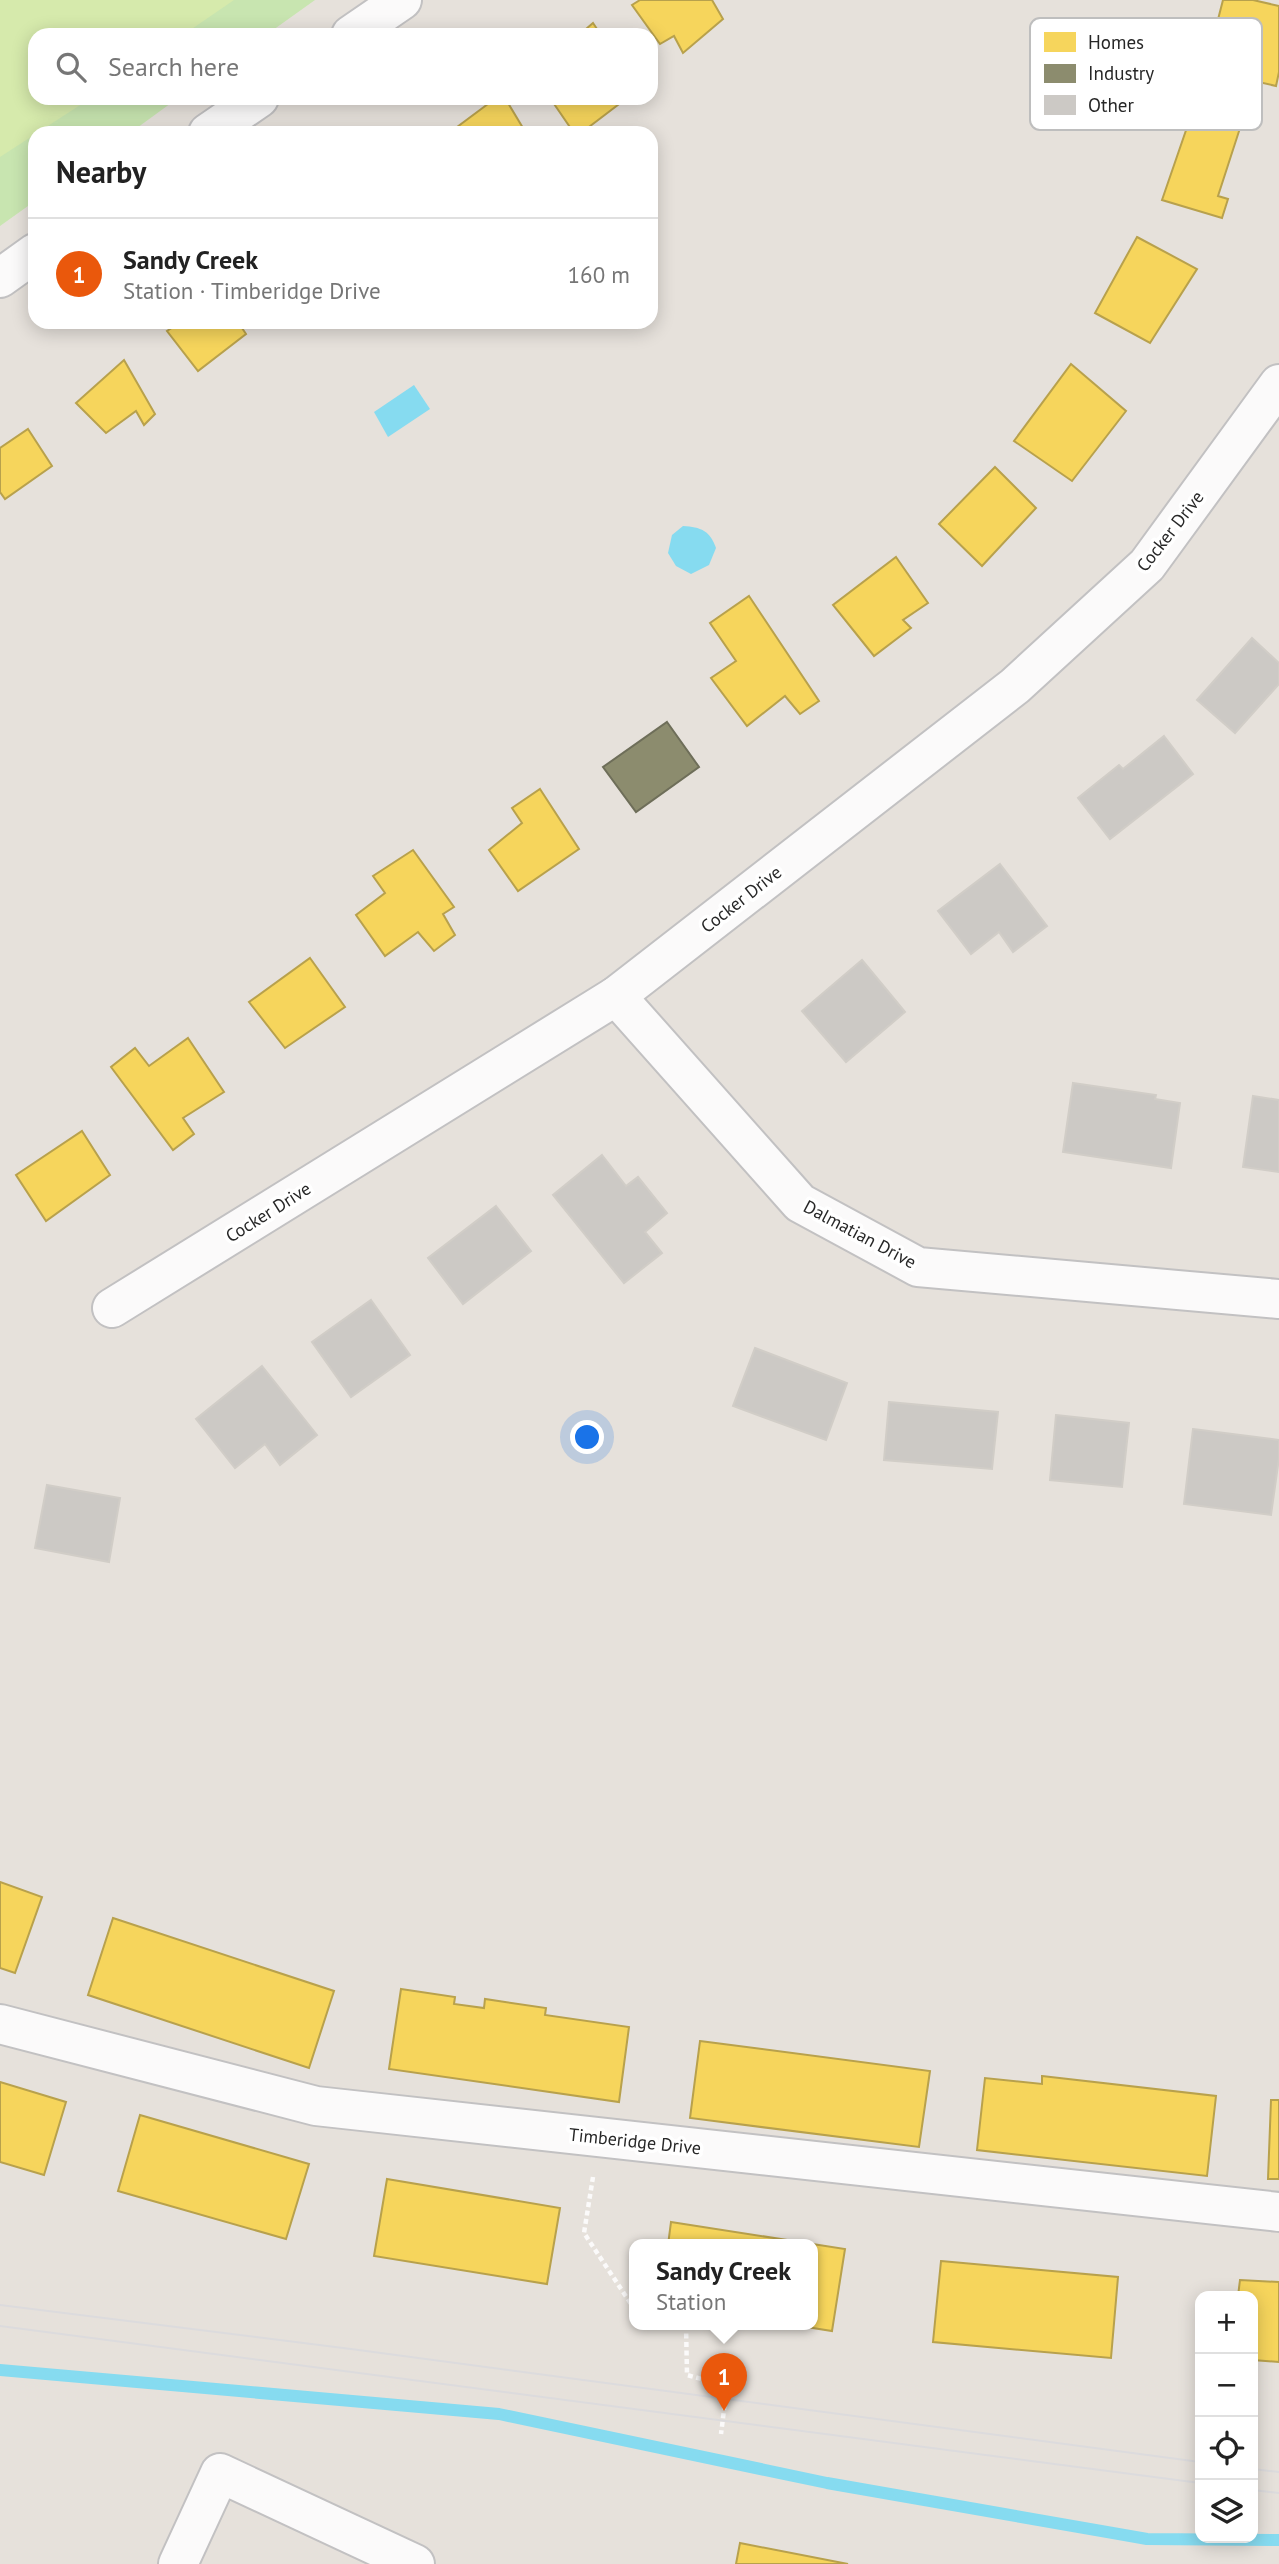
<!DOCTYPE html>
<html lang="en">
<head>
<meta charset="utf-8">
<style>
	:root { --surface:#fff; --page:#f2f2f2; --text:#222; --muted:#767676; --line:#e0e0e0; --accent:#ea580c }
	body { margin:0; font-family:"PT Sans",sans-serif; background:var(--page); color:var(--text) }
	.controls { position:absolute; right:21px; bottom:21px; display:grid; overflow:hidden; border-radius:14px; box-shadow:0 4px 18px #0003 }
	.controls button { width:63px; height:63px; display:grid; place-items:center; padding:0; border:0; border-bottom:2px solid var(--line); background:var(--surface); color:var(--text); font:35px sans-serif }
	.you { position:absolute; left:588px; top:1438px; width:24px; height:24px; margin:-18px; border:5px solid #fff; border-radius:50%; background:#1a73e8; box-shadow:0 0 0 10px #1a73e833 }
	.badge { display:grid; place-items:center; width:46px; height:46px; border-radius:50%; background:var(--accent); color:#fff; font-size:23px; font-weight:700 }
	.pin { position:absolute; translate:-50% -58px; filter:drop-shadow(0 2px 4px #0008) }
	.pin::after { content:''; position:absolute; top:37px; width:24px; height:21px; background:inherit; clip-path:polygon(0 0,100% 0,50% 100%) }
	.popup { position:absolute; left:629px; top:2239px; width:189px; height:91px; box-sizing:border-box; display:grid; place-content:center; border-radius:14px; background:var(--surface); filter:drop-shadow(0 2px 5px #0005); font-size:23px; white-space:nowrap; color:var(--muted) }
	.popup b { font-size:26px; color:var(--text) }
	.popup::after { content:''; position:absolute; left:50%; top:100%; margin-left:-14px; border:14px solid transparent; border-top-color:var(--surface) }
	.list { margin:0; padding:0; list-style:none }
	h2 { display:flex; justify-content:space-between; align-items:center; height:91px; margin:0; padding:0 28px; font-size:30px }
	h2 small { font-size:23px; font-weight:400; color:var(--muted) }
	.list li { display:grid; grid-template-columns:46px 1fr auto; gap:21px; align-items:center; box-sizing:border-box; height:112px; padding:0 28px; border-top:2px solid var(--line) }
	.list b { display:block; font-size:26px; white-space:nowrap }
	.list p { margin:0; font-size:23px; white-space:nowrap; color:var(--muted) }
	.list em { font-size:23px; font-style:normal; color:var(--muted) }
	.icon { flex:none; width:38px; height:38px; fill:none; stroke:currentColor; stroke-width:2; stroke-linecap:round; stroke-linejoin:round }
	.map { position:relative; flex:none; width:1279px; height:2564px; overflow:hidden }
	.search { position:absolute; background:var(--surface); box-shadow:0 4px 18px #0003; left:28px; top:28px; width:630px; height:77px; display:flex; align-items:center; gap:18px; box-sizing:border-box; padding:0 24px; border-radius:21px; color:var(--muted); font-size:26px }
	.panel { position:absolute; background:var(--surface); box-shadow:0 4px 18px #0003; left:28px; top:126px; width:630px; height:203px; border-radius:21px }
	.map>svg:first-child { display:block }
	.green { fill:#c8e5b0 }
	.pitch { fill:#d6eaac }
	.water { fill:#86dbf0 }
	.homes { fill:#f6d55c; stroke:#b8a14c; stroke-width:2 }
	.industry { fill:#8c8c6e; stroke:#6e6e59; stroke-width:2 }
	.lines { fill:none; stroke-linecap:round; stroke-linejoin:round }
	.stream { stroke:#86dbf0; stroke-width:12 }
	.building { fill:#ccc9c5; stroke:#d1cdc7; stroke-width:2 }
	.minor-casing { stroke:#c2c1c2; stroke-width:42 }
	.secondary-casing { stroke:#c2c1c2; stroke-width:42 }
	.path { stroke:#fbfafa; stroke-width:4.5; stroke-dasharray:5 3.5; stroke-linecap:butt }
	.minor { stroke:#fbfafa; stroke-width:38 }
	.secondary { stroke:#fbfafa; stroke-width:38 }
	.tram { stroke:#dcdbdd; stroke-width:2 }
	.labels { text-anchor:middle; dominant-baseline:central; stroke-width:7; stroke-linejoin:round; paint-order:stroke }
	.street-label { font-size:18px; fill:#272727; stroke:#fff }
	.key { fill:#fff; stroke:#bebebe; stroke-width:2 }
	.key-label { font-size:19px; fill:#272727 }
</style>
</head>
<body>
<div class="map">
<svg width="1279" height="2564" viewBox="0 0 1279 2564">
	<rect width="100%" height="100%" fill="#e6e1db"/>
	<!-- green -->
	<path class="green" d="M0,0H315L266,35H35V98H178L130,133H35V201L0,226Z"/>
	<!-- pitch -->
	<path class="pitch" d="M0,0H234L183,35H35V98H91L0,157Z"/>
	<!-- water -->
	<g class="water">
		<path d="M414,385L430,409L388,437L374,412Z"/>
		<path d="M683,526C701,527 710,531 716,548L709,565L691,574L676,566L668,553L672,535Z"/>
	</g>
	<!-- homes -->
	<g class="homes">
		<path d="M640,0H712L723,19L683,53L674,36L660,44L632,5Z"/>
		<path d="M1223,0H1253L1279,6V72L1276,86L1205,70Z"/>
		<path d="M593,23L601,35H579Z"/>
		<path d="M496,98H505L526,133H449Z"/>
		<path d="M550,98H627L581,133H574Z"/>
		<path d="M1193,110L1241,125L1218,196L1228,199L1222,218L1162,200Z"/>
		<path d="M1137,237L1197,269L1150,343L1095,313Z"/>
		<path d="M181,322H238L246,334L198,371L167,331Z"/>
		<path d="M124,360L155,414L144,425L136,411L106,433L76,403Z"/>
		<path d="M1071,364L1126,411L1072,481L1014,441Z"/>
		<path d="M28,429L52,466L5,499L0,492V448Z"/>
		<path d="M995,467L1036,508L982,566L939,524Z"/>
		<path d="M896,557L928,603L903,620L911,628L874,656L833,605Z"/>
		<path d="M749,596L819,701L800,714L785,696L747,726L711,678L736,661L710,623Z"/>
		<path d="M540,789L579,849L518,891L489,850L522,823L512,808Z"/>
		<path d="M413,850L454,907L443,914L455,935L434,951L418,932L385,956L356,915L385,893L373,876Z"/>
		<path d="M310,958L345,1007L285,1048L249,1002Z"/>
		<path d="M188,1038L224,1092L183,1118L194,1134L173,1150L111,1067L135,1048L149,1066Z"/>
		<path d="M82,1131L110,1175L46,1221L16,1175Z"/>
		<path d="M0,1882L42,1897L15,1973L0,1968Z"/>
		<path d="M113,1918L334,1991L309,2068L88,1995Z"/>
		<path d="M401,1989L455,1997L454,2004L484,2008L485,1999L546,2008L545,2015L629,2027L619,2102L389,2069Z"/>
		<path d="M700,2041L930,2071L919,2147L690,2118Z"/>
		<path d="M1042,2076L1216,2096L1207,2176L977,2150L985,2078L1042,2084Z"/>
		<path d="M0,2082L66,2102L44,2175L0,2162Z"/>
		<path d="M1271,2100H1279V2179H1268Z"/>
		<path d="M140,2115L309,2164L286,2239L118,2191Z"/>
		<path d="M387,2179L560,2208L547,2284L374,2256Z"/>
		<path d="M671,2222L845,2249L832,2331L794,2325H813V2245H668Z"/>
		<path d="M941,2261L1118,2277L1111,2358L933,2342Z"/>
		<path d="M1240,2280L1279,2282V2362L1253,2360V2296H1238Z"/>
		<path d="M740,2543L848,2564H736Z"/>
	</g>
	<!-- industry -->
	<path class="industry" d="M667,722L699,767L636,812L603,767Z"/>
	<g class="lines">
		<!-- stream -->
		<path class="stream" d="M0,2370L499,2414L827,2483L1147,2539L1279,2540"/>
	</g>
	<!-- building -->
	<g class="building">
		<path d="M1252,638L1279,663V684L1235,733L1197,700Z"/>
		<path d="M1164,736L1193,774L1110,839L1078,798L1119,765L1123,769Z"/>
		<path d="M1000,864L1047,926L1013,952L999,932L971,954L938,911Z"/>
		<path d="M862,960L905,1012L846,1062L802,1011Z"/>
		<path d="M1073,1083L1156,1095L1155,1099L1180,1103L1171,1168L1063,1152Z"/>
		<path d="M1253,1096L1279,1100V1172L1243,1167Z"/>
		<path d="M602,1155L626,1186L638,1177L667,1213L645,1232L662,1253L624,1283L553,1195Z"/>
		<path d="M496,1206L531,1251L463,1304L428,1258Z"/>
		<path d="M371,1300L410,1355L351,1397L312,1342Z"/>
		<path d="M755,1348L847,1383L826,1440L733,1406Z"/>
		<path d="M262,1366L317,1435L280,1465L265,1444L235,1468L196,1419Z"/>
		<path d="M889,1402L998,1412L992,1469L884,1460Z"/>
		<path d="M1056,1415L1129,1423L1122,1487L1050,1480Z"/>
		<path d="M1193,1429L1279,1440V1458L1271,1515L1184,1504Z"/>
		<path d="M47,1485L120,1498L109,1562L35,1548Z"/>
	</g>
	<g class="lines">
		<defs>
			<g id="minor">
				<path d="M616,996L800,1203L918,1267L1279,1299"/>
				<path d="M112,1308L616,996L1015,686L1147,565L1279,384"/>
				<path d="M0,2024L316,2106L1279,2212"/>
				<path d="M178,2564L220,2473L415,2564"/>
			</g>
			<g id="secondary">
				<path d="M351,35L402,0"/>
				<path d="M208,133L259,98"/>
				<path d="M0,278L35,253"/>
			</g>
		</defs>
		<!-- minor casing -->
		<use href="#minor" class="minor-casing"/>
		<!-- secondary casing -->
		<use href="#secondary" class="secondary-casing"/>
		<!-- path -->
		<g class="path">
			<path d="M593,2177L584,2233L635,2310"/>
			<path d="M686,2325L687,2375L727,2386L721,2434"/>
		</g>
		<!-- minor -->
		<use href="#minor" class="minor"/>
		<!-- secondary -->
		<use href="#secondary" class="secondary"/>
		<!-- tram -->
		<g class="tram">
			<path d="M0,2305L351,2349L1200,2462"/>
			<path d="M0,2326L1200,2483"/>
			<path d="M1253,2469L1279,2472"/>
			<path d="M1253,2490L1279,2493"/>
		</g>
	</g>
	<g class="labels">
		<!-- street labels -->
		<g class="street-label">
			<text transform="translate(1170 531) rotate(-52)">Cocker Drive</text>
			<text transform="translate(741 899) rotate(-38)">Cocker Drive</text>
			<text transform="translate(268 1212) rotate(-32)">Cocker Drive</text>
			<text transform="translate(860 1234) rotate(28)">Dalmatian Drive</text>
			<text transform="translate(635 2141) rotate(6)">Timberidge Drive</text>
		</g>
	</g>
	<!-- legend -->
	<rect x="1030" y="18" width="232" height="112" rx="10" class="key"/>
	<rect x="1044" y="32" width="32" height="20" fill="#f6d55c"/>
	<rect x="1044" y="64" width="32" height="19" fill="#8c8c6e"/>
	<rect x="1044" y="95" width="32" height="20" fill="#ccc9c5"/>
	<g class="key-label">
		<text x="1088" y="49">Homes</text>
		<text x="1088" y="80">Industry</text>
		<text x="1088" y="112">Other</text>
	</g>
</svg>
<div class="controls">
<button>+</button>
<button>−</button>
<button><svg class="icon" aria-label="locate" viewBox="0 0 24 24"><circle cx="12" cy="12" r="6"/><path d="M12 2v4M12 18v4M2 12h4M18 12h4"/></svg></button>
<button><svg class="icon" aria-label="layers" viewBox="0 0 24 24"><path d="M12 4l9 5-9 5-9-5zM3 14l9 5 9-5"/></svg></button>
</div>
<div class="you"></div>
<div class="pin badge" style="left:724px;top:2411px">1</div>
<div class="popup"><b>Sandy Creek</b>Station</div>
<div class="search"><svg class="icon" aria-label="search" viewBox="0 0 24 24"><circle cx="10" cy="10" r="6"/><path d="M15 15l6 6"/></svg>Search here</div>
<section class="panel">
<h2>Nearby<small></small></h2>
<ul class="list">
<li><span class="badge">1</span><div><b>Sandy Creek</b><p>Station · Timberidge Drive</p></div><em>160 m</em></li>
</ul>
</section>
</div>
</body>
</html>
